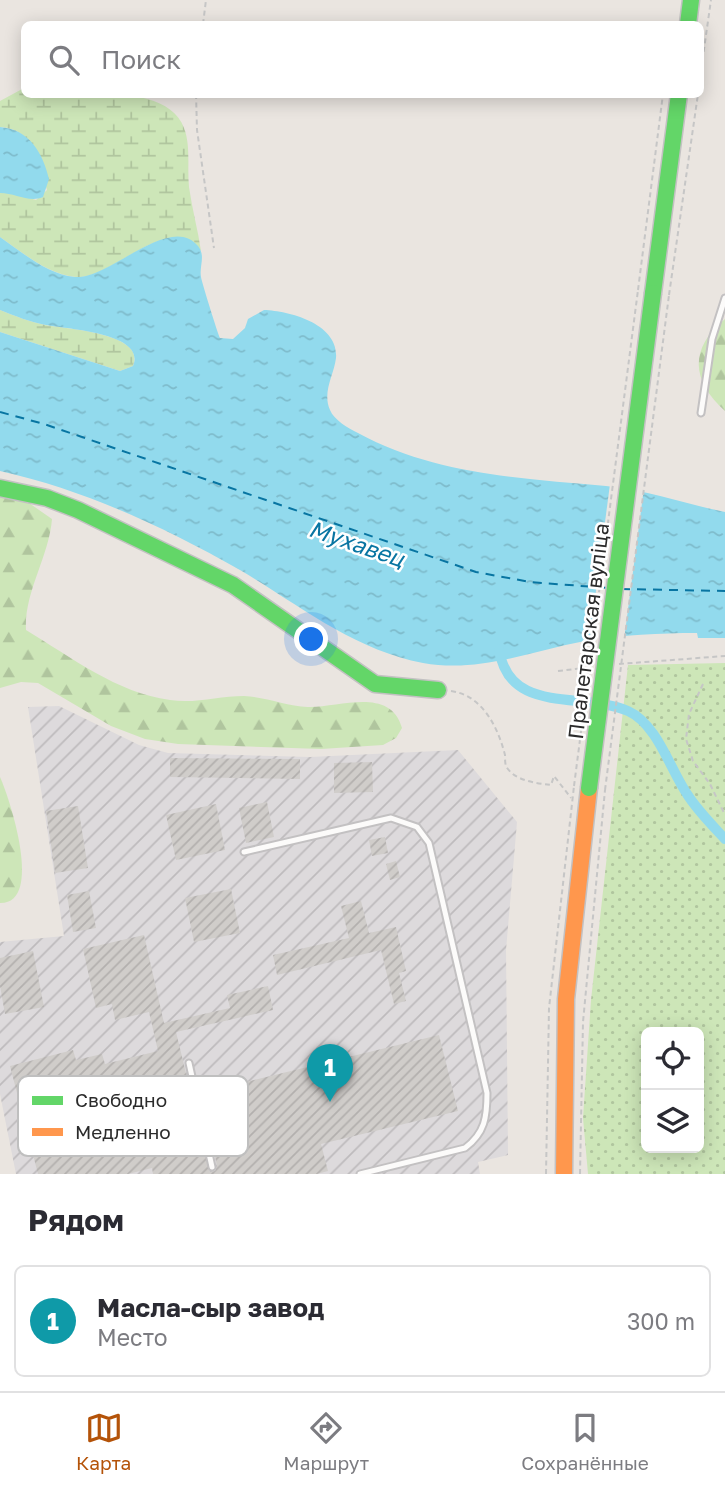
<!DOCTYPE html>
<html lang="ru">
<head>
<meta charset="utf-8">
<style>
	:root { --surface:#fff; --page:#f2f2f3; --text:#2b2b33; --muted:#7c7c81; --line:#e1e1e2; --accent:#b45309 }
	body { margin:0; font-family:"Golos Text",sans-serif; background:var(--page); color:var(--text) }
	.controls { position:absolute; right:21px; bottom:21px; display:grid; overflow:hidden; border-radius:10px; box-shadow:0 4px 18px #0003 }
	.controls button { width:63px; height:63px; display:grid; place-items:center; padding:0; border:0; border-bottom:2px solid var(--line); background:var(--surface); color:var(--text); font:35px sans-serif }
	.you { position:absolute; left:312px; top:640px; width:24px; height:24px; margin:-18px; border:5px solid #fff; border-radius:50%; background:#1a73e8; box-shadow:0 0 0 10px #1a73e833 }
	.badge { display:grid; place-items:center; width:46px; height:46px; border-radius:50%; background:var(--accent); color:#fff; font-size:23px; font-weight:700 }
	.pin { position:absolute; translate:-50% -58px; filter:drop-shadow(0 2px 4px #0008) }
	.pin::after { content:''; position:absolute; top:37px; width:24px; height:21px; background:inherit; clip-path:polygon(0 0,100% 0,50% 100%) }
	.list { margin:0; padding:0; list-style:none }
	h2 { display:flex; justify-content:space-between; align-items:center; height:91px; margin:0; padding:0 28px; font-size:30px }
	h2 small { font-size:23px; font-weight:400; color:var(--muted) }
	.list li { display:grid; grid-template-columns:46px 1fr auto; gap:21px; align-items:center; box-sizing:border-box; height:112px; margin:0 14px 14px; padding:0 14px; border:2px solid var(--line); border-radius:10px }
	.list b { display:block; font-size:26px; white-space:nowrap }
	.list p { margin:0; font-size:23px; white-space:nowrap; color:var(--muted) }
	.list em { font-size:23px; font-style:normal; color:var(--muted) }
	.icon { flex:none; width:38px; height:38px; fill:none; stroke:currentColor; stroke-width:2; stroke-linecap:round; stroke-linejoin:round }
	.map { position:relative; flex:none; width:725px; height:1174px; overflow:hidden }
	.search { position:absolute; background:var(--surface); box-shadow:0 4px 18px #0003; left:21px; right:21px; top:21px; height:77px; display:flex; align-items:center; gap:18px; box-sizing:border-box; padding:0 24px; border-radius:10px; color:var(--muted); font-size:26px }
	.sheet { height:217px; background:var(--surface) }
	nav { display:flex; justify-content:space-around; align-items:center; box-sizing:border-box; height:98px; border-top:2px solid var(--line); background:var(--surface); font-size:19px; color:var(--muted) }
	nav a { display:grid; justify-items:center; gap:4px }
	nav .on { color:var(--accent) }
	.map>svg:first-child { display:block }
	.industrial { fill:url(#industrial-furrows) }
	.grass { fill:url(#grass-dots); fill-rule:evenodd }
	.forest { fill:url(#forest-firs) }
	.wetland { fill:url(#wetland-marsh) }
	.water { fill:url(#water-ripples) }
	.pier { fill:#eae5e0 }
	.lines { fill:none; stroke-linecap:round; stroke-linejoin:round }
	.canal { stroke:#92daed; stroke-width:10 }
	.ferry { stroke:#0875a2; stroke-width:2; stroke-dasharray:9 7; stroke-linecap:butt }
	.building { fill:url(#building-hatch) }
	.lane-casing { stroke:#c3c1c2; stroke-width:9 }
	.fast-casing { stroke:#c3c1c2; stroke-width:19 }
	.slow-casing { stroke:#c3c1c2; stroke-width:19 }
	.path { stroke:#c6c6c6; stroke-width:2; stroke-dasharray:5 3.5; stroke-linecap:butt }
	.lane { stroke:#fcfbfa; stroke-width:5 }
	.fast { stroke:#63d668; stroke-width:16 }
	.slow { stroke:#ff974d; stroke-width:16 }
	.fast-bridge-casing { stroke:#c3c1c2; stroke-width:19; stroke-linecap:butt }
	.path-bridge { stroke:#c6c6c6; stroke-width:2; stroke-dasharray:5 3.5; stroke-linecap:butt }
	.fast-bridge { stroke:#63d668; stroke-width:16 }
	.labels { text-anchor:middle; dominant-baseline:central; stroke-width:5; stroke-linejoin:round; paint-order:stroke }
	.street-label { font-size:21px; fill:#2b2b2b; stroke:#fff }
	.water-label { font-size:23px; font-style:italic; fill:#0875a2; stroke:#fff }
	.key { fill:#fff; stroke:#bfbfbf; stroke-width:2 }
	.key-label { font-size:19px; fill:#2b2b2b }
</style>
</head>
<body>
<div class="map">
<svg width="725" height="1174" viewBox="0 0 725 1174">
	<defs>
		<pattern id="industrial-furrows" width="10" height="10" patternUnits="userSpaceOnUse" patternTransform="scale(1.75)"><rect width="10" height="10" fill="#dddadc"/><path d="M-1 1l2-2M0 10L10 0M9 11l2-2" fill="none" stroke="#bebbbd"/></pattern>
		<pattern id="grass-dots" width="8" height="8" patternUnits="userSpaceOnUse" patternTransform="scale(1.75)"><rect width="8" height="8" fill="#cde6b8"/><path d="M2 2h.1M6 6h.1" fill="none" stroke="#b0c59e" stroke-width="1.8" stroke-linecap="round"/></pattern>
		<pattern id="forest-firs" width="22" height="20" patternUnits="userSpaceOnUse" patternTransform="scale(1.75)"><rect width="22" height="20" fill="#cde6b8"/><path d="M5 1l3.5 6h-7zM16 11l3.5 6h-7z" fill="#b0c59e"/></pattern>
		<pattern id="wetland-marsh" width="20" height="14" patternUnits="userSpaceOnUse" patternTransform="scale(1.75)"><rect width="20" height="14" fill="#cde6b8"/><path d="M1 5h8M5 5V1M11 12h8M15 12V8" fill="none" stroke="#b0c59e"/></pattern>
		<pattern id="water-ripples" width="26" height="14" patternUnits="userSpaceOnUse" patternTransform="scale(1.75)"><rect width="26" height="14" fill="#92daed"/><path d="M2 4q2-2 4 0t4 0M15 11q2-2 4 0t4 0" fill="none" stroke="#7ebbcb"/></pattern>
		<pattern id="building-hatch" width="6" height="6" patternUnits="userSpaceOnUse" patternTransform="scale(1.75)"><rect width="6" height="6" fill="#d0cdca"/><path d="M-1 1l2-2M0 6l6-6M5 7l2-2" fill="none" stroke="#b3b0ae"/></pattern>
	</defs>
	<rect width="100%" height="100%" fill="#eae5e0"/>
	<!-- industrial -->
	<path class="industrial" d="M59,706L139,745L168,753L310,757L458,750L517,822L506,950L508,1155L478,1162L480,1174H16L0,1094V942L64,936L28,707Z"/>
	<!-- grass -->
	<path class="grass" d="M725,663V1174H588L583,1118L591,1000L628,665ZM646,1032H699V1148H646Z"/>
	<!-- forest -->
	<g class="forest">
		<path d="M725,319V411C691,381 689,348 725,319Z"/>
		<path d="M0,497L29,503L52,519C49,557 24,592 26,630C71,657 117,693 170,700C195,704 219,696 244,696C266,697 286,706 308,707C339,708 390,686 402,728L396,738L383,745L321,749L178,744L145,739L111,726L38,683L21,682L0,688Z"/>
		<path d="M0,777C10,799 44,904 0,903Z"/>
	</g>
	<!-- wetland -->
	<g class="wetland">
		<path d="M24,88V94C66,95 167,80 184,128C191,146 187,168 189,187C192,209 198,230 201,251C172,208 112,280 76,277C47,274 23,253 0,237V193H12L36,200L47,190C38,160 36,130 0,127V101Z"/>
		<path d="M0,310C15,316 30,322 46,325C66,329 147,333 133,366L120,371L0,332Z"/>
	</g>
	<!-- water -->
	<g class="water">
		<path d="M0,127C29,129 43,153 49,179L43,197C29,203 15,193 0,193Z"/>
		<path d="M0,237C23,253 47,274 75,277C109,280 170,212 198,246C206,256 199,266 201,277C202,283 218,334 220,338L233,339L245,328L248,319L264,310C290,311 339,324 336,358C334,375 322,392 330,410C334,420 348,428 358,433C436,475 520,478 606,486C647,490 685,504 725,512V638H698L697,633C660,633 622,635 585,641C531,651 480,673 423,663C354,650 299,605 240,570C164,527 85,490 0,471V332L120,371L133,366C147,333 66,329 46,325C30,322 15,316 0,310Z"/>
	</g>
	<!-- pier -->
	<path class="pier" d="M610,484L644,488L624,640L589,644Z"/>
	<g class="lines">
		<!-- canal -->
		<path class="canal" d="M499,649C509,716 582,691 628,711C657,724 670,769 687,794C697,810 712,825 725,839"/>
		<!-- ferry -->
		<g class="ferry">
			<path d="M0,412L44,424L476,572L530,582L608,588"/>
			<path d="M621,589L725,591"/>
		</g>
	</g>
	<!-- building -->
	<g class="building">
		<path d="M170,758L300,759V779L170,777Z"/>
		<path d="M372,762L373,792L334,793V763Z"/>
		<path d="M267,802L274,837L246,843L239,808Z"/>
		<path d="M216,804L225,850L176,860L166,815Z"/>
		<path d="M78,806L88,868L55,873L46,811Z"/>
		<path d="M385,837L388,853L372,856L369,840Z"/>
		<path d="M396,861L400,877L390,880L386,864Z"/>
		<path d="M231,889L240,933L194,942L185,898Z"/>
		<path d="M89,891L96,928L73,932L67,895Z"/>
		<path d="M361,901L369,933L396,927L406,971L399,973L406,1001L394,1004L381,950L277,975L273,955L349,938L341,906Z"/>
		<path d="M144,935L164,1023L230,1008L227,995L268,986L273,1010L176,1032L210,1172L215,1171L217,1166L201,1093L439,1035L458,1111L321,1144L328,1171L317,1174H153L152,1168L128,1174H38L10,1066L73,1050L76,1060L102,1054L105,1064L158,1051L149,1012L115,1020L112,1004L96,1008L83,949Z"/>
		<path d="M33,951L44,1007L5,1014L0,986V958Z"/>
	</g>
	<g class="lines">
		<defs>
			<g id="lane">
				<path d="M701,413L712,339L725,298"/>
				<path d="M244,852L391,818L417,827L429,843L487,1093C487,1117 485,1133 465,1148L360,1174"/>
				<path d="M189,1063L212,1167"/>
			</g>
			<g id="fast">
				<path d="M688,24L691,0"/>
				<path d="M653,293L679,94"/>
				<path d="M0,488L47,498L78,510L233,585L375,684L438,690"/>
			</g>
			<path id="slow" d="M564,1174L566,999L589,788"/>
		</defs>
		<!-- lane casing -->
		<use href="#lane" class="lane-casing"/>
		<!-- fast casing -->
		<use href="#fast" class="fast-casing"/>
		<!-- slow casing -->
		<use href="#slow" class="slow-casing"/>
		<!-- path -->
		<g class="path">
			<path d="M203,24L206,0"/>
			<path d="M700,77L711,0"/>
			<path d="M196,94L197,130L214,248"/>
			<path d="M638,290L663,94"/>
			<path d="M669,295L698,94"/>
			<path d="M619,664L725,656"/>
			<path d="M558,671L592,667"/>
			<path d="M703,684L689,714L686,739L693,761L710,784L725,815"/>
			<path d="M451,691C482,695 498,727 505,755C505,759 505,763 506,766C514,781 536,783 551,785L554,776L571,798"/>
			<path d="M546,1174L549,1008L574,786"/>
			<path d="M580,1174L583,1022L605,790"/>
		</g>
		<!-- lane -->
		<use href="#lane" class="lane"/>
		<!-- fast -->
		<use href="#fast" class="fast"/>
		<!-- slow -->
		<use href="#slow" class="slow"/>
		<defs>
			<path id="fast-bridge" d="M589,788L653,293"/>
		</defs>
		<!-- fast-bridge casing -->
		<use href="#fast-bridge" class="fast-bridge-casing"/>
		<!-- path-bridge -->
		<g class="path-bridge">
			<path d="M574,786L638,290"/>
			<path d="M605,790L669,295"/>
		</g>
		<!-- fast-bridge -->
		<use href="#fast-bridge" class="fast-bridge"/>
	</g>
	<g class="labels">
		<!-- street labels -->
		<g class="street-label">
			<text transform="translate(588 631) rotate(-83)">Пралетарская вуліца</text>
		</g>
		<!-- water labels -->
		<g class="water-label">
			<text transform="translate(357 543) rotate(19)">Мухавец</text>
		</g>
	</g>
	<!-- legend -->
	<rect x="18" y="1076" width="230" height="80" rx="10" class="key"/>
	<rect x="32" y="1096" width="31" height="9" fill="#63d668"/>
	<rect x="32" y="1128" width="31" height="8" fill="#ff974d"/>
	<g class="key-label">
		<text x="75" y="1107">Свободно</text>
		<text x="75" y="1139">Медленно</text>
	</g>
</svg>
<div class="controls">
<button><svg class="icon" aria-label="locate" viewBox="0 0 24 24"><circle cx="12" cy="12" r="6"/><path d="M12 2v4M12 18v4M2 12h4M18 12h4"/></svg></button>
<button><svg class="icon" aria-label="layers" viewBox="0 0 24 24"><path d="M12 4l9 5-9 5-9-5zM3 14l9 5 9-5"/></svg></button>
</div>
<div class="you"></div>
<div class="pin badge" style="left:330px;top:1102px;background:#0f9aa8">1</div>
<div class="search"><svg class="icon" aria-label="search" viewBox="0 0 24 24"><circle cx="10" cy="10" r="6"/><path d="M15 15l6 6"/></svg>Поиск</div>
</div>
<section class="sheet">
<h2>Рядом<small></small></h2>
<ul class="list">
<li><span class="badge" style="background:#0f9aa8">1</span><div><b>Масла-сыр завод</b><p>Место</p></div><em>300 m</em></li>
</ul>
</section>
<nav>
<a class="on"><svg class="icon" aria-label="map" viewBox="0 0 24 24"><path d="M3 6l6-2 6 2 6-2v14l-6 2-6-2-6 2zM9 4v14M15 6v14"/></svg>Карта</a>
<a><svg class="icon" aria-label="directions" viewBox="0 0 24 24"><path d="M12 3l9 9-9 9-9-9zM9 14v-3h6M13 9l2 2-2 2"/></svg>Маршрут</a>
<a><svg class="icon" aria-label="saved" viewBox="0 0 24 24"><path d="M7 4h10v16l-5-4-5 4z"/></svg>Сохранённые</a>
</nav>
</body>
</html>
